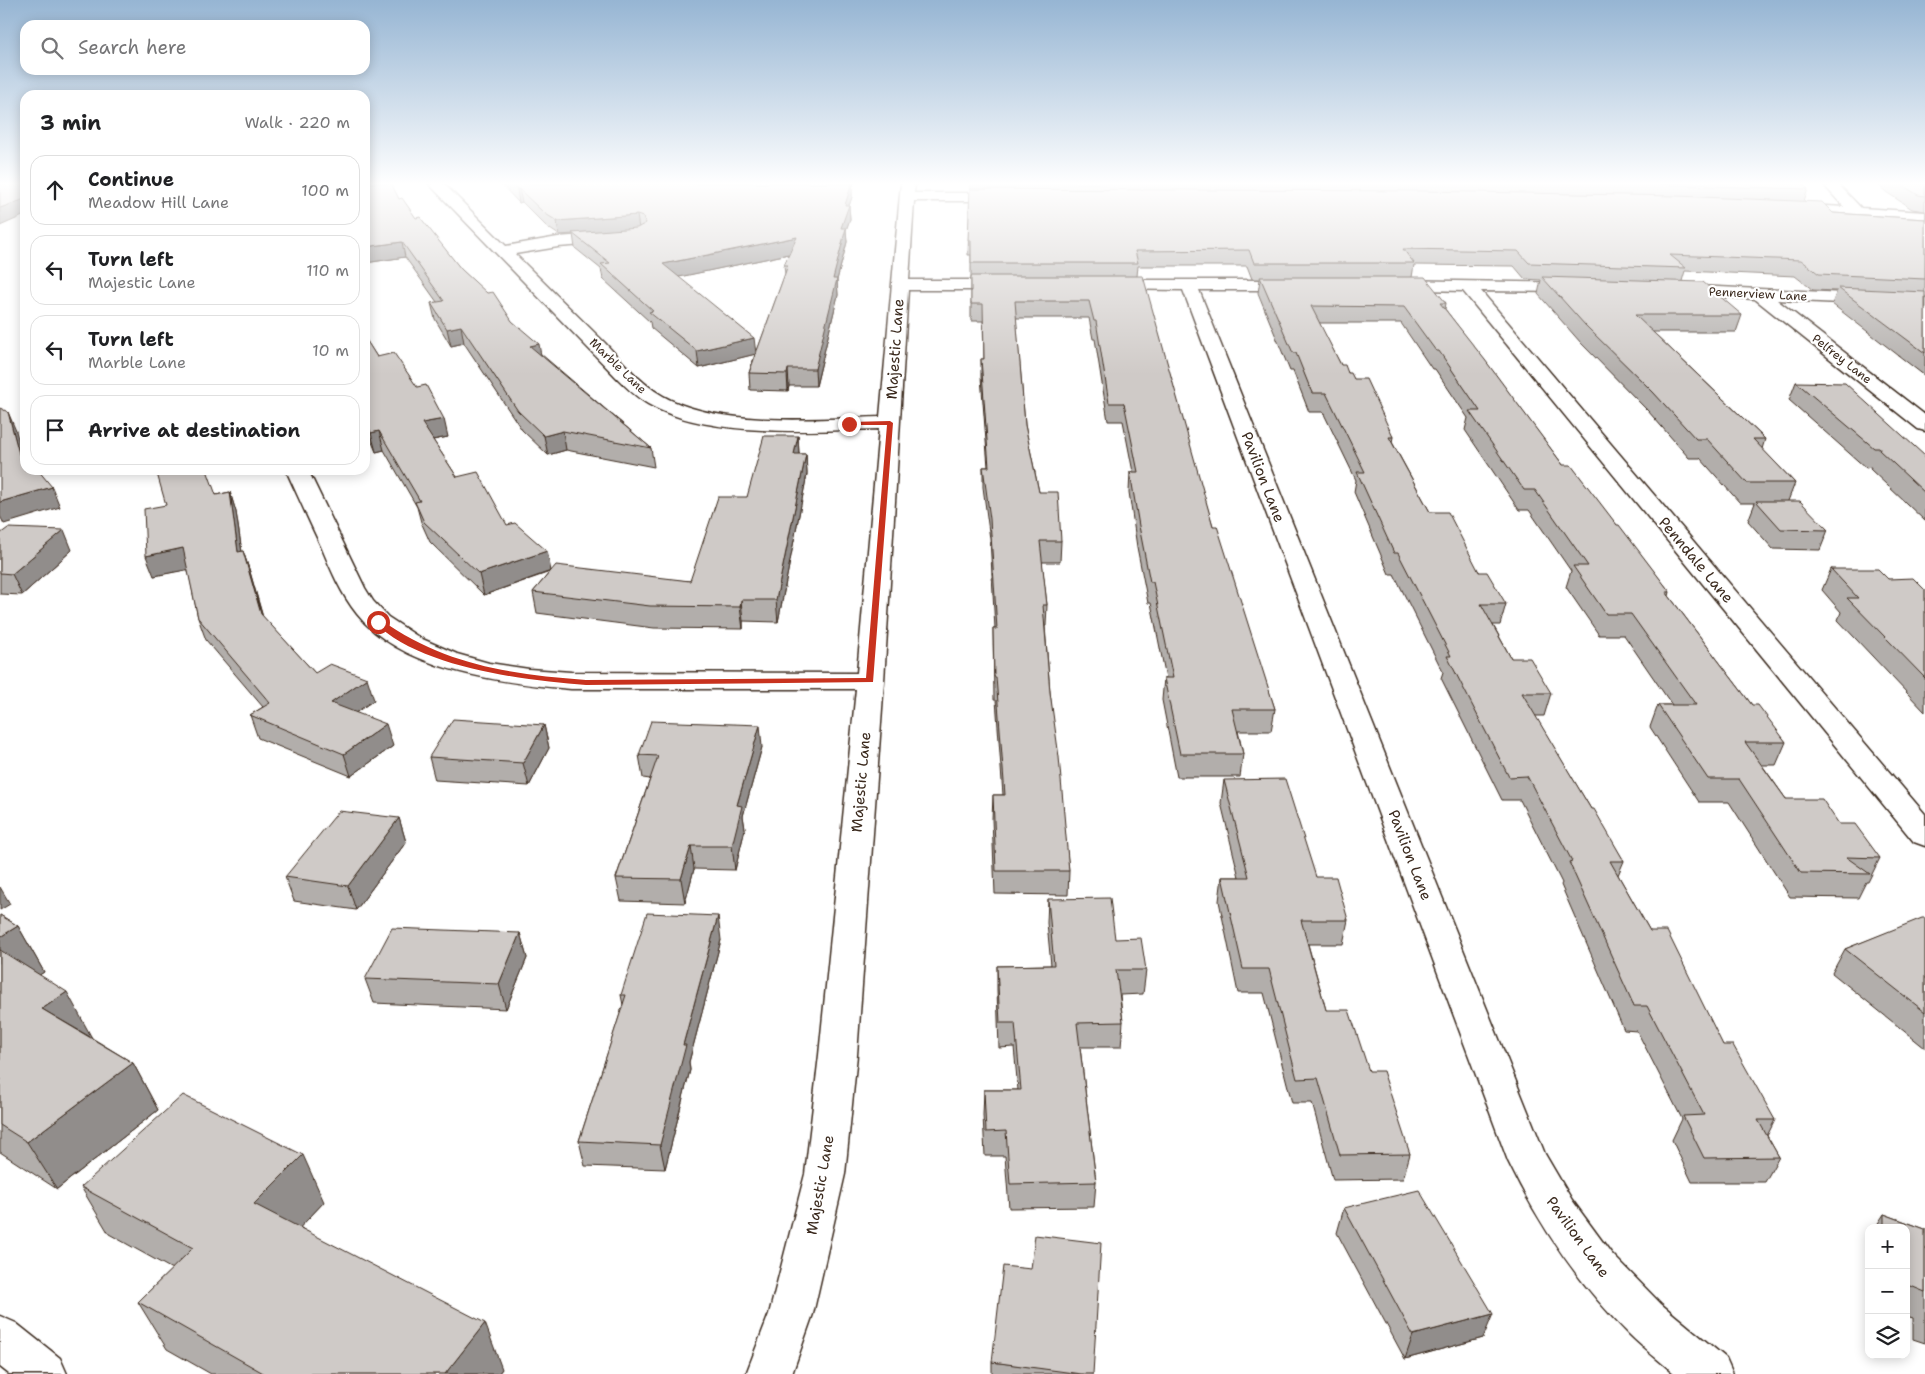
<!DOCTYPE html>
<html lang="en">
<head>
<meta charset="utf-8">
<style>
	:root { --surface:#fff; --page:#f2f2f2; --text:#202124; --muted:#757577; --line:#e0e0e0 }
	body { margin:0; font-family:"Shantell Sans",sans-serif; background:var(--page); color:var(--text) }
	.controls { position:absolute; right:15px; bottom:15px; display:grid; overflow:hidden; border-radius:10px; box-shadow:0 2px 12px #0003 }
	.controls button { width:45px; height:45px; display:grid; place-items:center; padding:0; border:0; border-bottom:1px solid var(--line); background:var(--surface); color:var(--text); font:25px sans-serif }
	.stop { position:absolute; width:15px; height:15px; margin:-11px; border:4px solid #c8321e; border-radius:50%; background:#fff }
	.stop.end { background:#c8321e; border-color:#fff; box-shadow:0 1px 5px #0008 }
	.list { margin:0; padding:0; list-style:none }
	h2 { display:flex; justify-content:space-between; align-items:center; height:65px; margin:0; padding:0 20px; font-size:21px }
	h2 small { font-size:16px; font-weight:400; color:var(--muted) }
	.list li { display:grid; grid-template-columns:32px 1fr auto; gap:15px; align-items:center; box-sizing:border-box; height:70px; margin:0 10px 10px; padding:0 10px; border:1px solid var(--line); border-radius:15px }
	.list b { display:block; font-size:19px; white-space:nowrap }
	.list p { margin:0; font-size:16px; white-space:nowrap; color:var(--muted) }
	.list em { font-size:16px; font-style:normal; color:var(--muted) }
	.icon { flex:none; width:28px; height:28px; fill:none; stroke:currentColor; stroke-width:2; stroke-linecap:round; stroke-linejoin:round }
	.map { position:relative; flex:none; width:1925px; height:1374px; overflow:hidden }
	.search { position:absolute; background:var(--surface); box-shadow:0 2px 12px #0003; left:20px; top:20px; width:350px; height:55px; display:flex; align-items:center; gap:12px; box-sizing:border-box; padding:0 18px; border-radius:15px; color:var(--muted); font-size:19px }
	.panel { position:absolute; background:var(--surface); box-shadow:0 2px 12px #0003; left:20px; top:90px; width:350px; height:385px; border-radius:15px }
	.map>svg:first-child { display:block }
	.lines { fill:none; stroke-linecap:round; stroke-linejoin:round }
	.minor-casing { stroke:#3b2a1e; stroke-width:3 }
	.minor { fill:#fff; fill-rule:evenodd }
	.wall { fill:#b2aeab; stroke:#3b2a1e; fill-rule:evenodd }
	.shaded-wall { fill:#918d8b; stroke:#3b2a1e }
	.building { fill:#cfcac7; stroke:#3b2a1e }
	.route { fill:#c8321e }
	.labels { text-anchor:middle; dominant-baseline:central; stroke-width:4.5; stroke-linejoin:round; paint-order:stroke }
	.far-street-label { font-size:12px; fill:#3b2a1e; stroke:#fff }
	.street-label { font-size:15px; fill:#3b2a1e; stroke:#fff }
</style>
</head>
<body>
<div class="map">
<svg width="1925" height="1374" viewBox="0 0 1925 1374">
	<rect width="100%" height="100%" fill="#fff"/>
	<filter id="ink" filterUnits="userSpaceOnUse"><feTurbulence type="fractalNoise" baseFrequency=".02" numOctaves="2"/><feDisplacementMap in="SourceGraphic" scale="10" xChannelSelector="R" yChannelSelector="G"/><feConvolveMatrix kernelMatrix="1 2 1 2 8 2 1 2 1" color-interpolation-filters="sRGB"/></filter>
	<g filter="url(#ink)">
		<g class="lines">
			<defs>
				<g id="minor">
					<path d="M428,183H443L506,246L558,237L610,233L615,235L618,238L615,241L610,243L558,247L515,254C544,283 574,312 604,342C622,361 640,383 663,396C720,428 816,419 880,417L901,183H915L914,193H1008L1013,194L1015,197L1013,200L1008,201H914L909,280H1009L1015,281L1017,285L1015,289L1009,290H908L884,681L857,1055L845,1174L813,1314L792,1374H746L769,1314L805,1174L819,1055L856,689H571C503,683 402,671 357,614C341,594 331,570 321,546C309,521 298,496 286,470H308L365,588L373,601L388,617L420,638L457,654L489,663L529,669L571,672L857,673L879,429C812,431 707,438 648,404C636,397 626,387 616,377Z"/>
					<path d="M1822,183H1837L1861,208L1925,212V220L1788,211L1786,208L1788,205L1793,204L1844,207Z"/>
					<path d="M1107,280H1296L1302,281L1304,285L1302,289L1296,290H1199L1545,1154L1572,1200L1611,1253L1661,1304L1726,1358L1733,1374H1675C1660,1361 1643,1348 1629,1334C1578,1283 1539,1225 1508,1161L1183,290L1101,289L1099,285L1101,281Z"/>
					<path d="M1394,280L1582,283L1584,287L1582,291L1576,292L1481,291L1925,814V846L1914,842L1463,291L1388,289L1386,285L1388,281Z"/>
					<path d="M1677,285L1925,297V307L1777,300L1925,415V431L1918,429L1755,299L1671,294L1669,290L1671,286Z"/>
					<path d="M0,1316L16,1323L60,1358L67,1374H9L0,1367Z"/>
				</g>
			</defs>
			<!-- minor casing -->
			<use href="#minor" class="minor-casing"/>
			<!-- minor -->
			<use href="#minor" class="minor"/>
		</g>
		<!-- wall -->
		<g class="wall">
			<path d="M365,183L399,199L461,269L512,321L541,354L651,448L654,467L566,450L548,455L522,430L464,343L451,346L435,319L431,303L437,302L405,257L365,263Z"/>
			<path d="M500,183H854L852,188V197L849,206L850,219L846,230L847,242L837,280L838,295L816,386H789L788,391L750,390L749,373L755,354L699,368L651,328L650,322L603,279L601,269L575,248L573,234L559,235L547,227L522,202L519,203ZM789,254L784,265L785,274L756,354L678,277Z"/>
			<path d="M970,183H1802L1808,189L1804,201L1833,213L1925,219V376L1832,304L1837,291L1813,290L1795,276L1685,271L1682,281L1742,315L1736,332H1653L1765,439L1762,449L1795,483L1788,501L1828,530L1820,550L1773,549L1748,521L1755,503H1740L1700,458H1689L1648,411L1581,343L1538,294L1541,280L1525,279L1514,266L1414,265L1412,277L1446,303L1445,309L1563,465L1617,525L1670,592L1669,596L1752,705L1786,742L1776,765H1762L1786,799L1839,824L1880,858L1868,882H1866L1858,898L1790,897L1729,802H1699L1650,727L1658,705H1672L1624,635H1599L1566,587L1571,571L1529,510H1519L1465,430L1468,418L1435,369H1432L1401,323H1319L1341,365L1354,379L1393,437L1392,442L1430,512L1506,604L1500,625H1493L1511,658L1551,693L1544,716H1535L1591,809L1624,861L1618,875L1650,931L1723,1045L1775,1120L1767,1136L1779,1157L1765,1182H1692L1672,1140L1682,1119L1637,1031L1624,1030L1561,885L1562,883L1520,800H1502L1441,678L1443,672L1394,574H1389L1354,492L1356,480L1323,412H1309L1293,371H1290L1258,293L1260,279H1252L1247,266H1138L1137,276L1213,526L1275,709L1271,731H1238L1243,754L1240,777H1177L1162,700L1164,678H1166L1151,603H1148L1137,547L1129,492L1130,472H1133L1123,421H1108L1095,339H1093L1089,318H1016L1025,425L1039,492L1061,541L1060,562H1042L1047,605L1046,626H1045L1050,692L1069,871L1068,895L995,894L992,819L993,795H1003L996,700H994L993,629H995L990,539L983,487V467H988L981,377V359H984L983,321H971V255H968Z"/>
			<path d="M1876,183H1925V211L1912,209L1886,192Z"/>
			<path d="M365,338L377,357L448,437L433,440L457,477L507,525L551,571L690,581L747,497L798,436L799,454H806L807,474L778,622L743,621V629L654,628L537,613L533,592L550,572L484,595L430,542L421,522L417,507L384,450L376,452L365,425Z"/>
			<path d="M1796,382L1925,456V521L1870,469L1871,467L1866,468L1789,400Z"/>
			<path d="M230,492L236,512L242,552L243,551L250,572L263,617L315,673L374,700L356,712L393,746L351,776L258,738L250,715L263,707L206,640L198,618L188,569L154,576L166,505Z"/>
			<path d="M0,534L72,550L22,595L0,594Z"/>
			<path d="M1831,569L1888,579L1925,590V712L1838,620L1841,612L1822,590Z"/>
			<path d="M544,725L549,748L529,786L435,780L429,757Z"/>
			<path d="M762,747L743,816L745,829L735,870L694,869L685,903L621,901L616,878L650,779L643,778L639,755Z"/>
			<path d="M1224,780L1316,877L1348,920L1343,944H1308L1326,1010L1369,1071L1410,1154L1403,1179L1333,1180L1312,1103H1292L1264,993H1238L1219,901L1222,877H1239L1221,803Z"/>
			<path d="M399,818L406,842L356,910L294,901L285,877Z"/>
			<path d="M1048,899L1115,939L1146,970L1143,994L1120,995L1123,1022L1121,1047H1080L1096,1182L1094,1207L1009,1208L1005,1156H985L983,1115L984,1090H1018L1014,1047L999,1048L997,990V966L1051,965L1047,923Z"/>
			<path d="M0,915L18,926L44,972L39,975L92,1038L133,1063L158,1110L57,1189L0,1152Z"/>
			<path d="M1925,918V1048L1832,973L1845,949Z"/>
			<path d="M520,933L527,958L506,1009L374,1003L365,979Z"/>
			<path d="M721,940L689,1062L690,1070L665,1169L585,1166L579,1141L623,1005L621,995Z"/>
			<path d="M81,1187L324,1202L300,1227L502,1369L498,1374H211L167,1349L138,1302L172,1269L109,1234Z"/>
			<path d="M1344,1208L1483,1338L1405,1359L1337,1233Z"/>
			<path d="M1884,1214L1925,1229V1343L1913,1339V1318L1906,1316V1228H1875Z"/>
			<rect x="1868" y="1238" width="1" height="62"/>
			<path d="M992,1362L1093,1374H992Z"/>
		</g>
		<!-- shaded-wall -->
		<g class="shaded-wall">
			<path d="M848,183H854L852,188V197L849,206L850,219L846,230L847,242L837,280L838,295L816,386L815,369L833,279Z"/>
			<path d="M517,189H519L522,202L519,203Z"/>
			<path d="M25,199V215L0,226V208Z"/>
			<path d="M637,215L639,229L572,233L573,234L559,235L557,221Z"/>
			<path d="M797,237L798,252L665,280L663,264Z"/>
			<path d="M402,242L405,257L365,263V247Z"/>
			<path d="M461,326L464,343L451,346L447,329Z"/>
			<path d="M754,338L756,354L699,368L697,351Z"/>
			<path d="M539,344L542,361L530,346Z"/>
			<path d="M788,369L789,386L788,391L787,374Z"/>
			<path d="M8,412L16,431L25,466L22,465Z"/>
			<path d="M444,419L448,437L427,441L422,423Z"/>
			<path d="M379,431L384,450L376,452L371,433Z"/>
			<path d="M563,431L566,450L548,455L544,436Z"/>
			<path d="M798,436L799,455L794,454Z"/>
			<path d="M806,454L807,474L778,622L776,600Z"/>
			<path d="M52,487L60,507L4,524L0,516V502Z"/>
			<path d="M230,492L236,512L245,573L238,552Z"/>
			<path d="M64,530L72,550L22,595L12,574Z"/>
			<path d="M183,548L191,569L154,576L146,556Z"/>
			<path d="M243,551L250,572L268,636L261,614Z"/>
			<path d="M547,551L551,571L484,595L479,574Z"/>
			<path d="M741,600L743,621V629L740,607Z"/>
			<path d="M367,678L374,700L338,725L331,703Z"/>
			<path d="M386,724L393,746L351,776L344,754Z"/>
			<path d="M544,725L549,748L529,786L523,763Z"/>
			<path d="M760,725L762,747L743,816L745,829L735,870L732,846L737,805Z"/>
			<path d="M399,818L406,842L356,910L348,886Z"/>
			<path d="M691,846L694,869L685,903L681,879Z"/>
			<path d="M0,887L10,904L0,910Z"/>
			<path d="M718,916L721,940L689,1062L690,1070L665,1169L660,1145L683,1045Z"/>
			<path d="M18,926L44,972L16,990L0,963V937Z"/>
			<path d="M520,933L527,958L506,1009L499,984Z"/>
			<path d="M67,992L92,1038L42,1009Z"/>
			<path d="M133,1063L158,1110L57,1189L27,1142Z"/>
			<path d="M303,1155L324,1202L278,1251L254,1204Z"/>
			<path d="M1493,1314L1483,1338L1405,1359L1413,1335Z"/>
			<path d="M485,1323L502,1369L498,1374H445Z"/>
		</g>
		<!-- building -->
		<g class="building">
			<path d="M0,183H25V199L0,208Z"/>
			<path d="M365,183H391L399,199L402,198L416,218L420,217L461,269L487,293L493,292L512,321L539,344L530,346L651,448L563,431L544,436L518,411L461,326L447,329L431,303L444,301L402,242L365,247Z"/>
			<path d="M510,183H852L845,205H849L841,228H846L833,279H837L815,369H788L787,374L749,373L788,265H784L797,237L663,264L754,338L697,351L649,312L653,311L601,264L610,263L572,233L637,228L646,223L643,217L637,215L557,221L544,213L519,189H517Z"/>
			<path d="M1617,183H1802L1808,189Z"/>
			<path d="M1899,183H1925V196L1918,195Z"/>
			<path d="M970,189L1422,191L1676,196L1822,202L1833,213L1925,219V279L1819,274L1801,260L1670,255L1686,268L1529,263L1518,251L1403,249L1414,263H1254L1249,250L1135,251L1138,263H971V240H968Z"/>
			<path d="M971,276H1143L1213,526H1217L1275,709H1232L1243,754H1180L1164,678H1173L1153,582H1150L1139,526L1130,472H1138L1124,403H1109L1096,321H1094L1089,301H1015L1025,425L1039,492H1058L1061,541H1040L1047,605H1043L1050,692L1059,757L1069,871H996L993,795H1005L996,677H994L993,629H997L990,519L983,467H989L981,359H984L983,304H971Z"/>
			<path d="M1260,277H1425L1446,303H1440L1485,360L1563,465H1571L1617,525H1619L1670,592H1666L1752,705H1758L1786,742H1745L1786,799H1822L1839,824H1855L1880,858L1846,857L1870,874L1801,873L1739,779H1708L1658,705H1696L1631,614H1606L1573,566H1588L1535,490H1524L1469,411H1480L1439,351H1436L1404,307L1311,306L1341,365H1345L1348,373H1351L1354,379H1366L1393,437H1389L1430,512H1448L1479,572H1487L1506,604H1481L1511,658H1530L1551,693H1522L1591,809H1594L1624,861H1610L1650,931H1667L1723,1045H1733L1775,1120H1758L1779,1157L1704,1158L1683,1116L1704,1115L1647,1006H1634L1569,862L1572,861L1527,776L1509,777L1447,656H1451L1398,553H1394L1357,472H1365L1326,393H1312L1296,353H1293Z"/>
			<path d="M1542,277L1703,282L1742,315H1635L1765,439H1753L1795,483H1747L1707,439H1696L1653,392L1585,325Z"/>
			<path d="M1838,288L1925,292V353Z"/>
			<path d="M365,338L377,357L394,353L417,387L426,385L444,419L422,423L457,477L478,472L507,525L515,523L547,551L479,574L424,522L415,502L420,501L379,431L371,433L365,418Z"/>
			<path d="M1796,382L1845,383L1925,456V493L1879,450L1880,448H1874Z"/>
			<path d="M0,408L8,412L22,465L25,464V470H38L52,487L0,502Z"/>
			<path d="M764,436H798L794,454H806L776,600H741L740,607L650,606L533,592L556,565L690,581L718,497H747Z"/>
			<path d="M156,470H207L216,495L230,492L238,552L243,551L261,614L315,673L330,664L367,678L331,703L386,724L344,754L250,715L270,703L198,618L183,548L146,556L144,509L166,505Z"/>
			<path d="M1756,501H1800L1828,530L1781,529Z"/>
			<path d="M8,528L64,530L12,574L0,573V534Z"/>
			<path d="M1831,569H1878L1888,579L1913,578L1925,590V678L1847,598H1858Z"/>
			<path d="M453,719L544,725L523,763L429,757Z"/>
			<path d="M651,721L760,725L737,805L742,806L732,846H691L681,879L616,878L658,756L639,755Z"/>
			<path d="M1285,779L1316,877H1336L1348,920H1301L1326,1010H1349L1369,1071H1383L1410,1154L1340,1155L1318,1078L1297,1079L1269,969H1243L1222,877H1249L1224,780Z"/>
			<path d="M339,811L399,818L348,886L285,877Z"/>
			<path d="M1110,898L1115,939L1141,938L1146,970H1116L1123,1022L1077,1023L1096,1182L1010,1184L1006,1131L986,1132L984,1090H1021L1015,1023H1000L997,966L1054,965L1048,899Z"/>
			<path d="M647,913L718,916L683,1045H686L660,1145L579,1141L626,995H621Z"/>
			<path d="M0,915L18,926L0,937Z"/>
			<path d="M1922,918H1925V1012L1845,949Z"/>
			<path d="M392,928L520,933L499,984L365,979Z"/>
			<path d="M0,950L67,992L42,1009L133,1063L27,1142L0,1125Z"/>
			<path d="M183,1095L303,1155L254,1204L485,1323L445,1374H265L138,1302L193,1248L81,1187Z"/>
			<path d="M1419,1190L1493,1314L1413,1335L1344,1208Z"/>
			<path d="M1884,1214L1925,1229V1292L1906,1284V1228H1884Z"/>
			<path d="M1035,1235L1101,1243L1093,1374H1081L992,1362L1003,1266L1031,1269Z"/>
		</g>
	</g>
	<!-- sky -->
	<linearGradient id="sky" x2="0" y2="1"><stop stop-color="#96b5d3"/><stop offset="0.49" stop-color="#fff"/><stop offset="1" stop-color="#fff" stop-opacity="0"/></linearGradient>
	<rect width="1925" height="375" fill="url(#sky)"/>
	<!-- route -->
	<path class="route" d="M890,421L893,423L873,682L586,685C523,680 420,668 374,622L381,620C445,665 509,674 586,680L866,678L887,425H849L846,424L849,422Z"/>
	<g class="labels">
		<!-- far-street labels -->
		<g class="far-street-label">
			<text transform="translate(1758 294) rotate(3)">Pennerview Lane</text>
			<text transform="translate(1842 359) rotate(38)">Pelfrey Lane</text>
			<text transform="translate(618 366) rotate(44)">Marble Lane</text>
		</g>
		<!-- street labels -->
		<g class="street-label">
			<text transform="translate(895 349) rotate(-86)">Majestic Lane</text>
			<text transform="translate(1263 477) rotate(69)">Pavilion Lane</text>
			<text transform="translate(1696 560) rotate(50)">Penndale Lane</text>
			<text transform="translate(861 782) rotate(-85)">Majestic Lane</text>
			<text transform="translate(1410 855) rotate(69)">Pavilion Lane</text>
			<text transform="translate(820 1185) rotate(-80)">Majestic Lane</text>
			<text transform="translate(1578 1237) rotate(54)">Pavilion Lane</text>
		</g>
	</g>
</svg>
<div class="controls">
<button>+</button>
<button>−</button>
<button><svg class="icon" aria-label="layers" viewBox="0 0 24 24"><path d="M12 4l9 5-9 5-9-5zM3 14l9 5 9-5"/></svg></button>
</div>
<div class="stop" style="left:378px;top:622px"></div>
<div class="stop end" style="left:849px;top:424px"></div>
<div class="search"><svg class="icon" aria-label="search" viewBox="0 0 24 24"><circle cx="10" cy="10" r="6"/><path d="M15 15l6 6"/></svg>Search here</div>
<section class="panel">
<h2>3 min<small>Walk · 220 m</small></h2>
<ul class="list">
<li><svg class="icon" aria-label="ahead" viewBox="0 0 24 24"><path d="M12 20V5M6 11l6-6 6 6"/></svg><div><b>Continue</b><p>Meadow Hill Lane</p></div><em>100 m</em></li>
<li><svg class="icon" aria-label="left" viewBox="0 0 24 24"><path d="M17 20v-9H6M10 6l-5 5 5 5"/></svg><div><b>Turn left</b><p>Majestic Lane</p></div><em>110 m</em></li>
<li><svg class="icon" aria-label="left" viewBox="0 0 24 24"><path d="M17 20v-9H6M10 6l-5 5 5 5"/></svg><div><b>Turn left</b><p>Marble Lane</p></div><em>10 m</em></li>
<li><svg class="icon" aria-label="arrive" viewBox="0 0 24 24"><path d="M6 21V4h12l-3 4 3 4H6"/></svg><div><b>Arrive at destination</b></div></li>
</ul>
</section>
</div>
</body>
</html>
